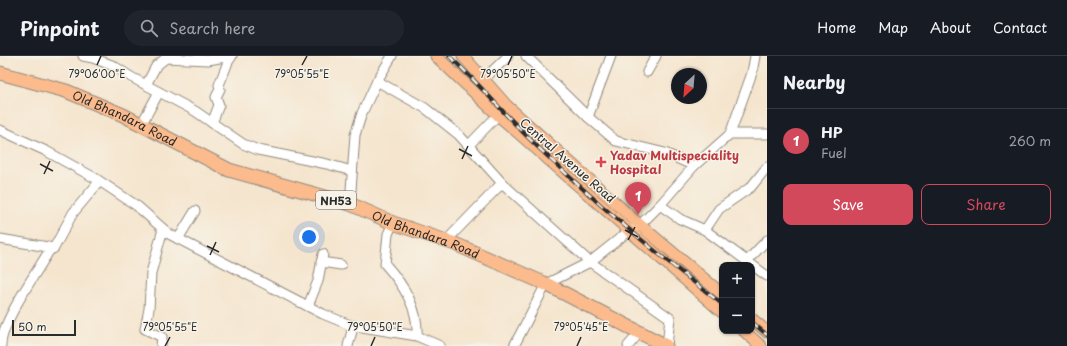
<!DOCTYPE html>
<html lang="en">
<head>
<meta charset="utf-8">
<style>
	:root { --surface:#171b24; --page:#20242c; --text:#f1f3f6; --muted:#9ea1a6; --line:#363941; --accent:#d1495b }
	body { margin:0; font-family:"Playpen Sans",sans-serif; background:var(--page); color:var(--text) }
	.controls { position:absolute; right:12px; bottom:12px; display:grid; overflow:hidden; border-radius:8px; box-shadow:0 1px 3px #0004 }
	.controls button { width:36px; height:36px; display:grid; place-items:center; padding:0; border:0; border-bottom:1px solid var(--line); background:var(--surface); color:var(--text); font:20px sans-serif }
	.compass { position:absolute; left:671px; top:12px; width:36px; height:36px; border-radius:50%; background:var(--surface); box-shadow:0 1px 3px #0004; rotate:206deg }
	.scale { position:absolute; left:12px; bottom:10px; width:64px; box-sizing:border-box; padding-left:4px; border:2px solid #2b2b2b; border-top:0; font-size:11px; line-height:14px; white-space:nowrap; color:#2b2b2b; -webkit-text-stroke:3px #f7f3e8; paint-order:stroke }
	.you { position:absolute; left:309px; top:181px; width:14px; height:14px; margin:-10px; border:3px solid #fff; border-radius:50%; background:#1a73e8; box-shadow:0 0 0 6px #1a73e833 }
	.badge { display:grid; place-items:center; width:26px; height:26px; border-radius:50%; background:var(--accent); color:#fff; font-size:13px; font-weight:700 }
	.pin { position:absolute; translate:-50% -33px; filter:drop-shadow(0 1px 2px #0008) }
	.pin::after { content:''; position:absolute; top:21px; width:14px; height:12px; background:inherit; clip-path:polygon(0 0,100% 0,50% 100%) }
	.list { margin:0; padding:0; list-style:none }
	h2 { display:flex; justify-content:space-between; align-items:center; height:52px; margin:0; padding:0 16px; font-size:17px }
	h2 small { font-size:13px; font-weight:400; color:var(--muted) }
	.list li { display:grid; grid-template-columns:26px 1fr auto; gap:12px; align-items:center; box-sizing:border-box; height:64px; padding:0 16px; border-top:1px solid var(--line) }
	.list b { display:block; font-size:15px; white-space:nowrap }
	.list p { margin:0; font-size:13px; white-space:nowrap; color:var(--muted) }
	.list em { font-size:13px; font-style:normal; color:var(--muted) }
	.actions { display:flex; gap:8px; padding:12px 16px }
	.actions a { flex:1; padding:9px 0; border:1px solid var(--accent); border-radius:8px; text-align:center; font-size:14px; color:var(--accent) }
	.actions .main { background:var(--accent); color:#fff }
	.icon { flex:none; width:22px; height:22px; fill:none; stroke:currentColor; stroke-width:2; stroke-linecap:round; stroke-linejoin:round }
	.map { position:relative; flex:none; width:767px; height:290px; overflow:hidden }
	header { display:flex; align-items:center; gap:24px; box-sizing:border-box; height:56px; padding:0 20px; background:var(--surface); border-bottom:1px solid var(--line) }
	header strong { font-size:19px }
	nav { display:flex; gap:22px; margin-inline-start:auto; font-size:14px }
	.search { width:280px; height:36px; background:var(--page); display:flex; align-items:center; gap:10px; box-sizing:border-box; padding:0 14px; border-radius:22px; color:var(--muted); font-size:15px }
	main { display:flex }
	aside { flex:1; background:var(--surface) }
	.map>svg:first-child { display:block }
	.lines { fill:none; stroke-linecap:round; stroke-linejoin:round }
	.minor-casing { stroke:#90887c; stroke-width:11 }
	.major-casing { stroke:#90887c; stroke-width:13 }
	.highway-casing { stroke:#90887c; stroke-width:15 }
	.minor { stroke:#fff; stroke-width:9 }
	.major { stroke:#fbbb8d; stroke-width:11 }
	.highway { stroke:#fbbb8d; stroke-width:13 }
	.rail-casing { stroke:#2b2b2b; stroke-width:4 }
	.rail { stroke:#f7f3e8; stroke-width:2.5; stroke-dasharray:8; stroke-linecap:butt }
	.ticks { fill:none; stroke:#2b2b2b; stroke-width:1.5 }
	.health-dot { fill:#e0444e; stroke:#f7f3e8; stroke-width:1.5 }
	.labels { text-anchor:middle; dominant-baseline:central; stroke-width:3; stroke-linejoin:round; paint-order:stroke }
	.shield { fill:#f7f3e8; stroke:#686764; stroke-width:1 }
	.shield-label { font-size:11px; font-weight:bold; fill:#2b2b2b }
	.street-label { font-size:12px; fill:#2b2b2b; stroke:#f7f3e8 }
	.health-label { font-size:12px; font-weight:bold; fill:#be3a42; stroke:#f7f3e8; text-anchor:start }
	.ticks-label { font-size:10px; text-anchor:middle; fill:#2b2b2b; stroke:#f7f3e8; stroke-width:3; stroke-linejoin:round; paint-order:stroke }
</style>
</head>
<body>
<header>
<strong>Pinpoint</strong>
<div class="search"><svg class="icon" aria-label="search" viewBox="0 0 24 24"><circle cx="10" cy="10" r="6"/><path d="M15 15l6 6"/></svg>Search here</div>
<nav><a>Home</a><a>Map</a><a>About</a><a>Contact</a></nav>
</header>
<main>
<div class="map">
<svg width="767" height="290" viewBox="0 0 767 290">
	<rect width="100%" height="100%" fill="#f7f3e8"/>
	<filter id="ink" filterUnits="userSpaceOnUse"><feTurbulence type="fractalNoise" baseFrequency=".025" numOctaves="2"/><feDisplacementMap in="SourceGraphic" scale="8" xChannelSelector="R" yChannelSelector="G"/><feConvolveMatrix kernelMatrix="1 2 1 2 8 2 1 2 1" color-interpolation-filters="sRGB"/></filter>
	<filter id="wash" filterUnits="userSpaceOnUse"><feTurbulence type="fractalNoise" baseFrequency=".012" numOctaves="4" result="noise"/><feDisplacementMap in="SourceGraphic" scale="16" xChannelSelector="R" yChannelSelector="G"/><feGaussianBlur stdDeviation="0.9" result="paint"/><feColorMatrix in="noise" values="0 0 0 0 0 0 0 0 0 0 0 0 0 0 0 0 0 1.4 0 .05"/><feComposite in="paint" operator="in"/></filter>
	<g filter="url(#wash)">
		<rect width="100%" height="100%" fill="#f5e5ce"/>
	</g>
	<g filter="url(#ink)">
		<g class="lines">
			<defs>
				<g id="minor">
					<path d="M83,0L93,2L114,10L131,21L195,55L243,88L258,94L327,108L352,115"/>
					<path d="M392,0L377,25L425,52L459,79L502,127L590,206L670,262L667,290"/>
					<path d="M526,0L588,61L616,85L665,97L694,110L660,149"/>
					<path d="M647,16L656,0"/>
					<path d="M484,23L508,0"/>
					<path d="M146,29L156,10L166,2L208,4L231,0"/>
					<path d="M588,61L611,0"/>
					<path d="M212,67L219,49L216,41L220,33L219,29L228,6L232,0"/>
					<path d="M141,69L159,36"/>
					<path d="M0,74L46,95L95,122L137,150L169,178L323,258L350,269L417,280L440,290"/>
					<path d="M730,78L752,17L755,0"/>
					<path d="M469,89L498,59"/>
					<path d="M694,110L730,78H767"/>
					<path d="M350,148L355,79L362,57L377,25"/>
					<path d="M393,167L388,178L385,208C403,228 419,252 417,280"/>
					<path d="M705,174L719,153L751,131L767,111"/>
					<path d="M0,183L54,192"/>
					<path d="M178,183L195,155"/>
					<path d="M446,185L502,127"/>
					<path d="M747,205L767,184"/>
					<path d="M321,206L341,209"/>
					<path d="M308,250L318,225L323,198"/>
					<path d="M1,290C0,268 37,216 49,195L54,192L73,157L99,126"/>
					<path d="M161,290L162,281L145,273L149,253L151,217L163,173"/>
					<path d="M348,290L352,275L350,269"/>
					<path d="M514,290L546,228L590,206L629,175L640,169L660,149L680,163L705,174L767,220"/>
					<path d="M628,290L640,276"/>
				</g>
				<g id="major">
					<path d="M436,0L498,59L722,256"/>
					<path d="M463,0L506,49L640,169L722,238"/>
					<path d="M752,263L767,276"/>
					<path d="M744,275L761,290"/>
				</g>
				<g id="highway">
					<path id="s1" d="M0,17L66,35L123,59L229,114L350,148L393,167L455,188L546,228L666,290"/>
				</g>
			</defs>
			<!-- minor casing -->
			<use href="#minor" class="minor-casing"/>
			<!-- major casing -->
			<use href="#major" class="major-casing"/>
			<!-- highway casing -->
			<use href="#highway" class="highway-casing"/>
			<!-- minor -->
			<use href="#minor" class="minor"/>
			<!-- major -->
			<use href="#major" class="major"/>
			<!-- highway -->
			<use href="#highway" class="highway"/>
			<defs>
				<g id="rail">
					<path d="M449,0C481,29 508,63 540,93C597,148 659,200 722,248"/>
					<path d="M752,266L767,279"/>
				</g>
			</defs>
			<!-- rail casing -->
			<use href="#rail" class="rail-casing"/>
			<!-- rail -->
			<use href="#rail" class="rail"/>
		</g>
	</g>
	<!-- ticks -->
	<path class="ticks" d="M97,9L101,0M302,9L307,0M508,9L512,0M459,93L472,100M462,103L468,90M40,108L53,115M44,118L50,105M625,174L638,181M628,184L635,171M207,190L219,196M210,199L216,186M165,290L170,281M371,290L375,281M577,290L581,281"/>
	<!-- markers -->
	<path class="health-dot" d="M599 100h4v4h4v4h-4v4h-4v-4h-4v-4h4z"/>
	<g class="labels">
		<!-- shield labels -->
		<rect class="shield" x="316" y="135" width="40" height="18" rx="3"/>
		<g class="shield-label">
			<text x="336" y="144">NH53</text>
		</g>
		<!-- street labels -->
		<g class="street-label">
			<text stroke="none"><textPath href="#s1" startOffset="133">Old Bhandara Road</textPath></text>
			<text transform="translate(568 104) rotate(41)">Central Avenue Road</text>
			<text stroke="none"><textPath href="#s1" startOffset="457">Old Bhandara Road</textPath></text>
		</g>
		<!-- health labels -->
		<g class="health-label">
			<text x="610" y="99">Yadav Multispeciality<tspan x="610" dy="14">Hospital</tspan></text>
		</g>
	</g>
	<g class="ticks-label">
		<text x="302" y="22">79°05'55"E</text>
		<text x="97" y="22">79°06'00"E</text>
		<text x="508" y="22">79°05'50"E</text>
		<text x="170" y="275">79°05'55"E</text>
		<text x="375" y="275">79°05'50"E</text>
		<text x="581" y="275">79°05'45"E</text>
	</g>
</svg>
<div class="controls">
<button>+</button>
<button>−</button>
</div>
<svg class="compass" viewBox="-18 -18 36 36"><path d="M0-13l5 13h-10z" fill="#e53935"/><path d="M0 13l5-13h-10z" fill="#9ea1a6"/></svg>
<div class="scale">50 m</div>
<div class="you"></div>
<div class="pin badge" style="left:638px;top:159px">1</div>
</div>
<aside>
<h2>Nearby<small></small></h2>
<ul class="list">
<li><span class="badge">1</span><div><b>HP</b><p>Fuel</p></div><em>260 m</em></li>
</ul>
<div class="actions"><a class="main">Save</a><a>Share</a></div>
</aside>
</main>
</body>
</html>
